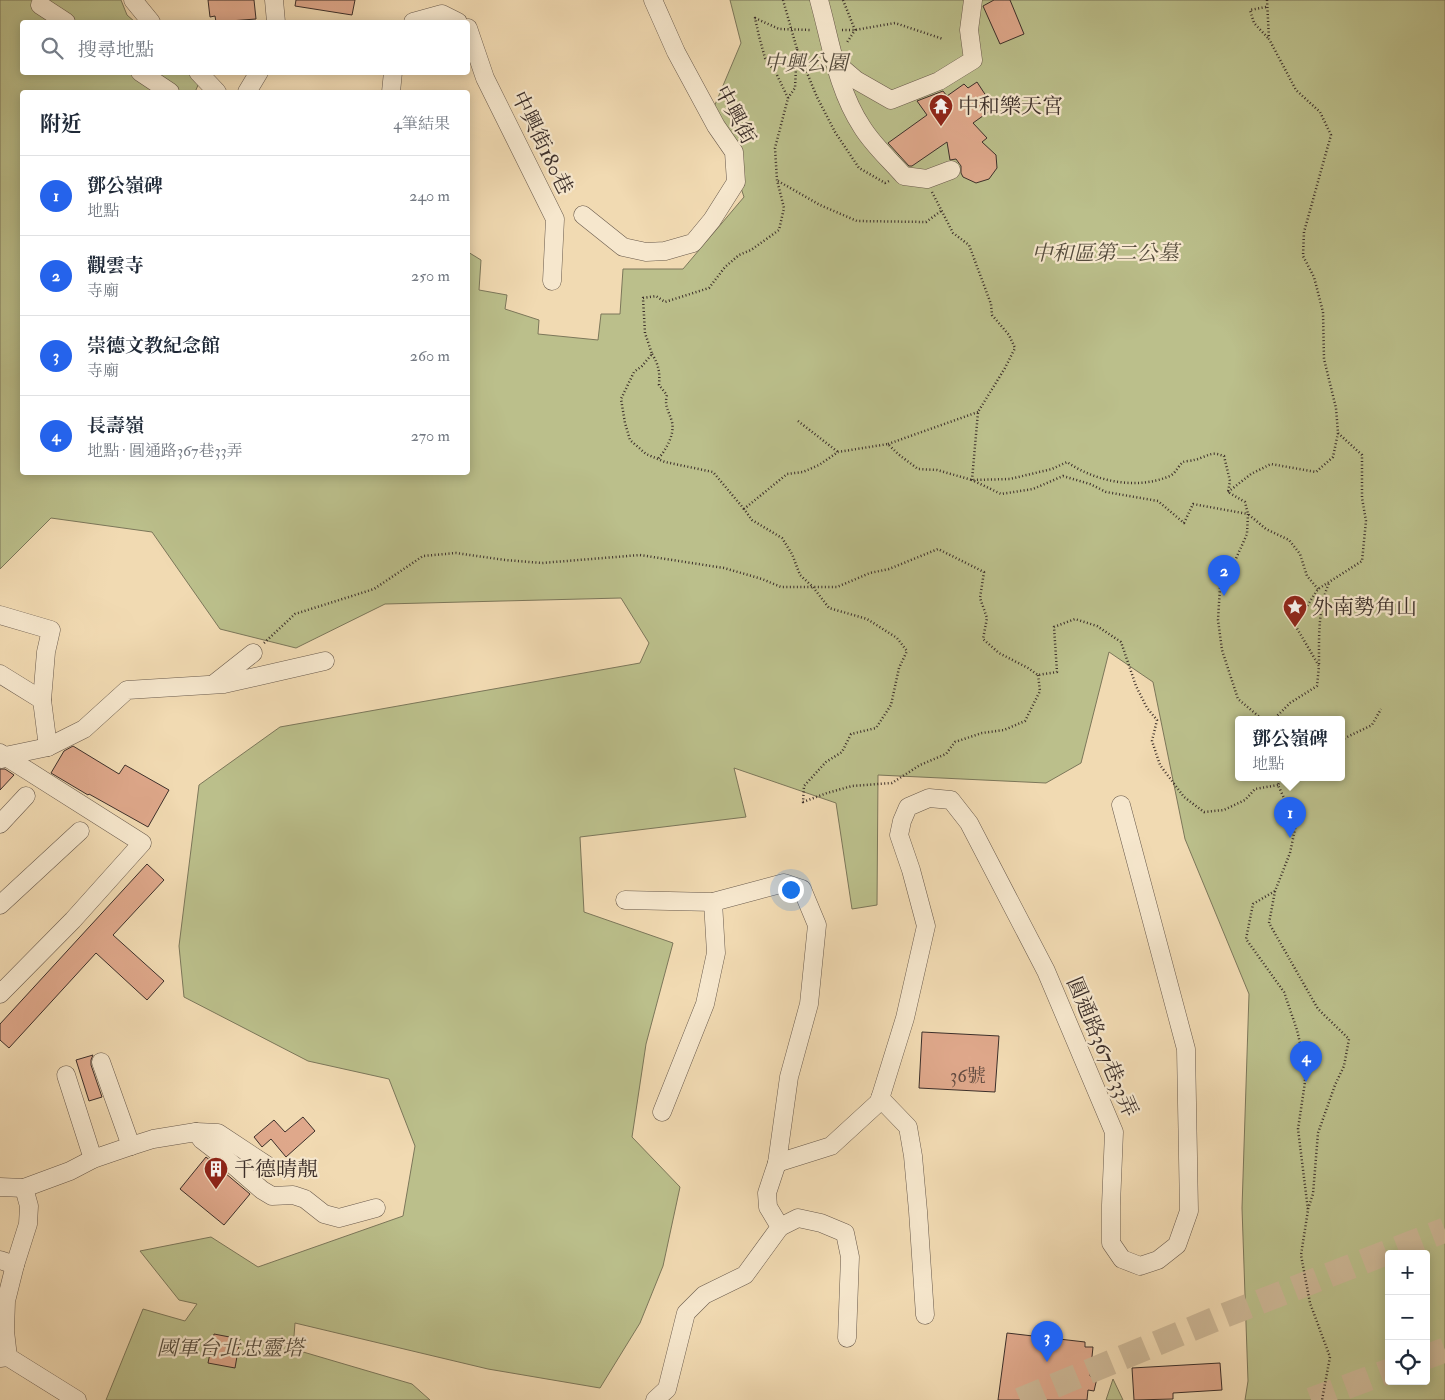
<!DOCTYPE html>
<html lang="zh-TW">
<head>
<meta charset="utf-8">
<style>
	:root { --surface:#fff; --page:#f2f2f3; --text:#1f2937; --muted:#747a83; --line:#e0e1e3; --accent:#2563eb }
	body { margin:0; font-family:"IM FELL Double Pica","Noto Serif TC",serif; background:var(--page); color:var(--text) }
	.controls { position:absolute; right:15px; bottom:15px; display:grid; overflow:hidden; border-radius:5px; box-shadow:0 2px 12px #0003 }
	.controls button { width:45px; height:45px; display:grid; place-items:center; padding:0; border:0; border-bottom:1px solid var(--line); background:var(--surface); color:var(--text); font:25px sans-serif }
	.you { position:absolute; left:790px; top:889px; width:18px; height:18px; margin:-12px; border:4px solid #fff; border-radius:50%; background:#1a73e8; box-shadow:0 0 0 8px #1a73e833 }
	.badge { display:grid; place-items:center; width:32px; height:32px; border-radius:50%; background:var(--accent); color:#fff; font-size:16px; font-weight:700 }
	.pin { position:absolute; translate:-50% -41px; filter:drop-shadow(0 1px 2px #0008) }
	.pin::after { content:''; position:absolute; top:26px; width:18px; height:15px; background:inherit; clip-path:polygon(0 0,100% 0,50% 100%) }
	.popup { position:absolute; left:1235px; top:716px; width:110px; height:65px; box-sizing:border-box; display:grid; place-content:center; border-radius:5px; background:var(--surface); filter:drop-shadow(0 1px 4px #0005); font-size:16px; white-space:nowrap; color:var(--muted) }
	.popup b { font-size:19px; color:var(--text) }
	.popup::after { content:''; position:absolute; left:50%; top:100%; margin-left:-10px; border:10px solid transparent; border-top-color:var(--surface) }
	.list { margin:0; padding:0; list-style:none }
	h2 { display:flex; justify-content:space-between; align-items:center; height:65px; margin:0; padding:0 20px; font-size:21px }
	h2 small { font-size:16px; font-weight:400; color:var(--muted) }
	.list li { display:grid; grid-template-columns:32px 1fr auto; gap:15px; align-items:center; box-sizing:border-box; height:80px; padding:0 20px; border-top:1px solid var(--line) }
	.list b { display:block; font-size:19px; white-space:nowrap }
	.list p { margin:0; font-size:16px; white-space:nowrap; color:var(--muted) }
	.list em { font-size:16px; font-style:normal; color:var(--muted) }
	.icon { flex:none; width:28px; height:28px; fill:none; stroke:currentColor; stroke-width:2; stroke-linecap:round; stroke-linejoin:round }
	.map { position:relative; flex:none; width:1445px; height:1400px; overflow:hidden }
	.search { position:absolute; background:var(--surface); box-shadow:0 2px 12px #0003; left:20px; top:20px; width:450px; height:55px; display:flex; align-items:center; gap:12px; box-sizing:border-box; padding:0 18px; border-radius:5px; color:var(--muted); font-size:19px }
	.panel { position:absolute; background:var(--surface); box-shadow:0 2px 12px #0003; left:20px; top:90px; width:450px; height:385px; border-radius:5px }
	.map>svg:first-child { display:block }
	.green { fill:#bbbf8b; stroke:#7c775a; fill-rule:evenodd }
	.building { fill:#dfa88b; stroke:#3c2f2a }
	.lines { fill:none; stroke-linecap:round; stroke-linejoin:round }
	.highway-tunnel { stroke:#cdb897; stroke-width:25; stroke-dasharray:25 12; stroke-linecap:butt }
	.minor-casing { stroke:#695a4c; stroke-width:19 }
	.path { stroke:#3c2f2a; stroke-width:2.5; stroke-dasharray:1 2.5; stroke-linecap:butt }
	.minor { stroke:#f6e7cd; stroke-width:18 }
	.labels { text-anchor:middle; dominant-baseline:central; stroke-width:4.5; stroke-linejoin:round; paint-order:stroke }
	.number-label { font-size:19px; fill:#654d42 }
	.park-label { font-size:21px; font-style:italic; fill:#554c3d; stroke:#f6e7cd }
	.poi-label { font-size:21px; fill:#3c2f2a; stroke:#f6e7cd; text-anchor:start }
	.street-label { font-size:21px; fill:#3c2f2a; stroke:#f6e7cd }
</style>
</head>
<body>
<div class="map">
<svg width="1445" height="1400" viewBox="0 0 1445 1400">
	<rect width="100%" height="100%" fill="#f1dab2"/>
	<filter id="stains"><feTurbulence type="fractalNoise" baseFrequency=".004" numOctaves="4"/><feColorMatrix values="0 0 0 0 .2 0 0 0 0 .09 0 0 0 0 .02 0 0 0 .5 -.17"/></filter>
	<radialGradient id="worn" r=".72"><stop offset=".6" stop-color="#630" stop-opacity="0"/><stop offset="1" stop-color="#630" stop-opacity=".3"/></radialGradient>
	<!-- green -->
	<g class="green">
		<path d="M0,0H121L127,15L135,22H22V72L188,73L199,83L195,92H22V472H468V252L481,260L479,290L507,295L505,309L539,320L538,334L598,340L601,314H620L623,269H683L744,197L714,107L741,43L730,0H1445V1400H1245L1248,1381L1242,1208L1249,994L1185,839L1153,682L1109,652L1081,763L1046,783L878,775L877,905L852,909L836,803L734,768L746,817L580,837L584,912L673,943L646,1044L632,1137L680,1187L663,1266L640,1323L600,1388L488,1369L295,1323L293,1349L412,1384L430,1400H106L143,1309L185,1321L197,1304L179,1300L140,1251L211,1237L258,1267L403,1216L415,1146L389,1079L308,1061L184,997L179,946L199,785L280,727L640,663L649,643L621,598L385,604L296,648L220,629L152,532L51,518L0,569ZM1239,719H1341V777H1239ZM1389,1254H1426V1381H1389Z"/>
		<path d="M1113,1379L1123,1400H1106Z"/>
	</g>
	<!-- building -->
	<g class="building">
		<path d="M208,0H254L256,19L216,22L215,16L210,17Z"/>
		<path d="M296,0H355L352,15L295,6Z"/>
		<path d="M994,0H1010L1024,34L1000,44L983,6Z"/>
		<path d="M977,82L994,108L973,123L987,138L982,142L996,155L997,168L989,179L976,183L963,177L961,173V166L956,159L950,160L947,142L912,166H909L888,143L927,115L917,101L943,91L947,96L964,84L968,88Z"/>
		<path d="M73,746L119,774L125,765L169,790L148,827L89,794L88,795L51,773L64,751Z"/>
		<path d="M0,769H5L14,775L0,790Z"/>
		<path d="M147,864L164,880L113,935L164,981L147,1000L96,953L9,1048L0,1040V1024Z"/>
		<path d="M922,1032L999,1036L995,1092L919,1088Z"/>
		<path d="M93,1055L91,1060V1065L102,1097L89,1101L76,1060Z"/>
		<path d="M303,1117L315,1131L286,1157L271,1139L262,1147L254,1137L274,1120L285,1132Z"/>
		<path d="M206,1157L250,1194L224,1225L180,1189Z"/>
		<path d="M1007,1333L1085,1342V1347H1093L1090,1376L1097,1378L1094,1391L1088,1390L1087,1400H998Z"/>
		<path d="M214,1334L240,1339L235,1368L208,1363Z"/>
		<path d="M1220,1363L1222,1390L1173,1393V1399L1134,1400L1132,1368Z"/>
	</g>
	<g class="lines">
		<!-- highway-tunnel -->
		<g class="highway-tunnel">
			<path d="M1426,1357L1445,1350"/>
			<path d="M1020,1400L1218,1318L1445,1230"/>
			<path d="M1311,1400L1389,1371"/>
		</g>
		<defs>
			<g id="minor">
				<path d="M133,0L151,22"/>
				<path d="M274,0L276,22"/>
				<path d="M819,0C831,43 837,89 862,127C873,145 890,160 904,176L927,179L951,170"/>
				<path d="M40,5L66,22"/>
				<path d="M413,22L442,14L458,22"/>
				<path d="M468,28L485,78L555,219L552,281"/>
				<path d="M835,62L856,80L891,100L939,81L973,60L969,30L973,0"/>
				<path d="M140,72L170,92"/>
				<path d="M198,72L217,92"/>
				<path d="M247,92L259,72"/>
				<path d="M391,92L393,72"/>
				<path d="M583,215L623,247L646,252L665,251L693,243L712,220L736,182L734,152L716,126L676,52L653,0"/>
				<path d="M0,615L51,630L46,652L42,700L48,747"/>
				<path d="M0,674L42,700"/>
				<path d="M215,683L253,653"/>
				<path d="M0,753L142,843L73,920L0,994"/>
				<path d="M2,759L5,756L48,747L84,729L127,690L224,684L325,661"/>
				<path d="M0,824L26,796"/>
				<path d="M625,900L713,902L784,883L802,889L817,925L809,1004L789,1077L777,1163L767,1193L768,1207L780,1227L745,1275L704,1295L686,1313L667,1389L655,1400"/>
				<path d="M0,905L80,831"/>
				<path d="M101,1062L131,1146"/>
				<path d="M66,1075L93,1159"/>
				<path d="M880,1098L908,1127L913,1156L918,1211L925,1315"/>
				<path d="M662,1112L705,1004L716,953L713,902"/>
				<path d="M196,1132L202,1140L224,1157L262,1190L272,1196L293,1195L305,1199L324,1214L339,1218L376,1208"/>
				<path d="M777,1163L831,1146L879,1102L905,1018L926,926L911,870L899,835L902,821L908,807L929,798L951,800L969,823L1046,971L1114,1132L1111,1205V1243L1122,1259L1140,1266L1158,1260L1177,1245L1189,1211L1186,1049L1121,805"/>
				<path d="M0,1187L24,1188L70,1171L93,1159L131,1146L153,1139L196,1132L218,1133L268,1166"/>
				<path d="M780,1227L798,1218L821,1223L845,1233L850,1257L847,1338"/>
				<path d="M0,1260L15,1265"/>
				<path d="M8,1357L5,1331L6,1301L15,1265L28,1224L29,1206L24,1188"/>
				<path d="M0,1358L8,1357L77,1400"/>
			</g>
		</defs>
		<!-- minor casing -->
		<use href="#minor" class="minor-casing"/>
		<!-- path -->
		<g class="path">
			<path d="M783,0L797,49L795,88L788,98"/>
			<path d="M843,0L855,30L846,44"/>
			<path d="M1267,0L1269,39L1296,90L1320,112L1331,135L1304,232L1303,256L1314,277L1323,312L1324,359L1336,408L1338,433L1362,455V498L1366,521L1362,561L1318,589L1295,625L1319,666L1317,686L1290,703L1274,719"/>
			<path d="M1266,7L1250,10L1254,23L1268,38"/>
			<path d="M842,30H855L895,23L943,39"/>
			<path d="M797,49L817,97L835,132L859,168L885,183L889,181"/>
			<path d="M778,181L820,205L857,221L926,222L941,211"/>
			<path d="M932,192L953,233L969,245L991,304L992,315L1009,335L1015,348L1005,368L978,412L972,480L1001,494L1033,489L1063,476L1090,484L1106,492L1158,501L1184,523L1193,504L1248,514L1247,534L1230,572L1220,587L1218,620L1222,650L1238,699L1262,719"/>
			<path d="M652,354C659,365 660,373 659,385L667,395C664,406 669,411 672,422C675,434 666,450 658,459"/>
			<path d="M798,421L838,452"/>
			<path d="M888,444L978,412"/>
			<path d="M1228,492L1251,474L1271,464L1316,472L1333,457L1338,433"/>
			<path d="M744,509L713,472L665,462L646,454L630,440L625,423L621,399L634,372L642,366L652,354L645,333L643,298L656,296L665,302L709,288L725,267L739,255L751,250L779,230L784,208L777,180L775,148L788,98L777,75L765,58L759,36L755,18L779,29L812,30"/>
			<path d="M264,643L295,614L374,589L423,556L456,553L505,560L542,563L640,555L724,568L762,579L781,587H837L870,573L889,569L938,549L984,572L980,598L987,618L983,639L999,653L1028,668L1038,675L1057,672L1054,627L1075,619L1097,626L1121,642L1136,686L1147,708L1157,720L1152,741L1160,765L1184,797L1204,812L1224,810L1245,800L1255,789L1278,785"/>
			<path d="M1319,664C1319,635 1318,609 1329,583"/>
			<path d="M1038,675L1040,691L1025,721L1004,730L982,733L955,742L946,754L920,765L892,783L852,786L827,793L803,802L804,786L826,762L842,752L851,734L876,728L891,705L899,668L907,651L897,638L867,619L829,608L813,587L800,575L792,554L782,538L752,520L744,509L787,474L803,472L819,465L838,452L888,444L898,454L918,469L937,470L972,480L1010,479L1052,469L1067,462C1096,482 1137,490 1170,476C1176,473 1178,466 1183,462C1186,461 1191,461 1194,460C1200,459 1206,455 1212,454C1216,453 1220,455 1224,456L1230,481L1228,492L1245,502L1248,514L1266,529L1289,540L1300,554L1307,576L1318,589"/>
			<path d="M1341,740L1372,725L1381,709"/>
			<path d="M1282,777L1278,785L1296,824L1290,853L1275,891L1253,904L1246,939L1284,992L1297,1030L1304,1060L1305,1082L1298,1129L1308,1210L1301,1255L1310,1303L1330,1357L1322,1400"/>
			<path d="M1275,891L1269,923L1318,1009L1349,1039L1344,1066L1335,1085L1318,1133L1313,1194L1308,1209"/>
		</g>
		<!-- minor -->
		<use href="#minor" class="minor"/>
	</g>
	<!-- icons -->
	<defs>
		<symbol id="temple-pin" viewBox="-11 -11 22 30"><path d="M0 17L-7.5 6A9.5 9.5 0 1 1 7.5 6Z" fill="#8f2418" stroke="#f6e7cd"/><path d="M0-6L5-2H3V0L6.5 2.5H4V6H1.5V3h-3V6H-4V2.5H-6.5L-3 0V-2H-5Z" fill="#fff"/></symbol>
		<symbol id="sight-pin" viewBox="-11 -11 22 30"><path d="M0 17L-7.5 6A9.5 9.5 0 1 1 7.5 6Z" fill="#8f2418" stroke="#f6e7cd"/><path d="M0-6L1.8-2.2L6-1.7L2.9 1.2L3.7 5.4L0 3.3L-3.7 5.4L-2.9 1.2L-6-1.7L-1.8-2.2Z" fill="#fff"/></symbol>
		<symbol id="building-pin" viewBox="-11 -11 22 30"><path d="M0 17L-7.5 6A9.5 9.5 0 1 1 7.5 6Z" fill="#8f2418" stroke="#f6e7cd"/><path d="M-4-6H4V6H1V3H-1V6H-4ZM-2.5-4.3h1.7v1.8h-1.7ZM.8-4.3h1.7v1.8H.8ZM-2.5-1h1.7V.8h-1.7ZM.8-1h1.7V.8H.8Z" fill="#fff"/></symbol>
	</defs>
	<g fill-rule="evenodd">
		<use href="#temple-pin" x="927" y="92" width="28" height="38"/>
		<use href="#sight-pin" x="1281" y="593" width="28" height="38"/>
		<use href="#building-pin" x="202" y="1155" width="28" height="38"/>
	</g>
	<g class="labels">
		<!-- number labels -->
		<g class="number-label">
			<text x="968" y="1076">36號</text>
		</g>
		<!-- park labels -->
		<g class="park-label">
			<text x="806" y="63">中興公園</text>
			<text x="1105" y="253">中和區第二公墓</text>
			<text x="230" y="1348">國軍台北忠靈塔</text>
		</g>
		<!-- poi labels -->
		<g class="poi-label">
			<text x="958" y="106">中和樂天宮</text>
			<text x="1312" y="607">外南勢角山</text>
			<text x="234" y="1169">千德晴靚</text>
		</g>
		<!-- street labels -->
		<g class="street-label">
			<text transform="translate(735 115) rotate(62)">中興街</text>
			<text transform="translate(542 143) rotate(64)">中興街180巷</text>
			<text transform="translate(1102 1047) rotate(67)">圓通路367巷33弄</text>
		</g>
	</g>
	<rect width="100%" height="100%" filter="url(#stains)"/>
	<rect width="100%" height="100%" fill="url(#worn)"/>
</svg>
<div class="controls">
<button>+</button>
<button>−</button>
<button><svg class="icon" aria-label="locate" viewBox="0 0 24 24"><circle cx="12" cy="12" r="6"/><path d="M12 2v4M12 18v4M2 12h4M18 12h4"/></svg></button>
</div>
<div class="you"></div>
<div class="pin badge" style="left:1290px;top:838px">1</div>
<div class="popup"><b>鄧公嶺碑</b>地點</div>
<div class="pin badge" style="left:1224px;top:596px">2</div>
<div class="pin badge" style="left:1047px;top:1362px">3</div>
<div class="pin badge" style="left:1306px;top:1082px">4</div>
<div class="search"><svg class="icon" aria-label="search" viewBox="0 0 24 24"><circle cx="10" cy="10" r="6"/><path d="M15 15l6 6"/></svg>搜尋地點</div>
<section class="panel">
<h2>附近<small>4筆結果</small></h2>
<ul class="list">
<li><span class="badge">1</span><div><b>鄧公嶺碑</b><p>地點</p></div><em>240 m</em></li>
<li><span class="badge">2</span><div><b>觀雲寺</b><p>寺廟</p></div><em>250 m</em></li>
<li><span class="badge">3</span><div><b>崇德文教紀念館</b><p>寺廟</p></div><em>260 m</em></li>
<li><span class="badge">4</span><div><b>長壽嶺</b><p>地點 · 圓通路367巷33弄</p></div><em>270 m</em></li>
</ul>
</section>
</div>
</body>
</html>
